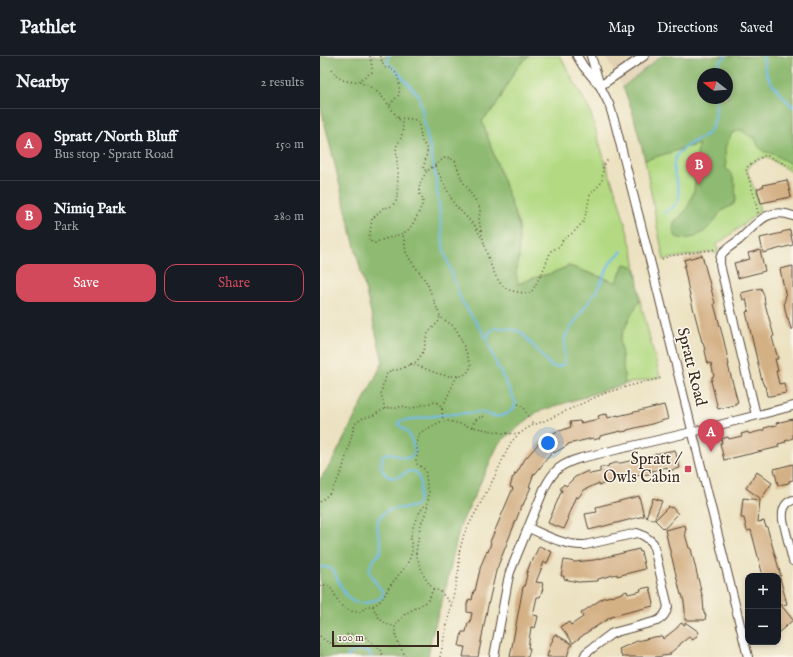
<!DOCTYPE html>
<html lang="en">
<head>
<meta charset="utf-8">
<style>
	:root { --surface:#171b24; --page:#20242c; --text:#f1f3f6; --muted:#9ea1a6; --line:#363941; --accent:#d1495b }
	body { margin:0; font-family:"IM FELL English",serif; background:var(--page); color:var(--text) }
	.controls { position:absolute; right:12px; bottom:12px; display:grid; overflow:hidden; border-radius:8px; box-shadow:0 2px 6px #0003 }
	.controls button { width:36px; height:36px; display:grid; place-items:center; padding:0; border:0; border-bottom:1px solid var(--line); background:var(--surface); color:var(--text); font:20px sans-serif }
	.compass { position:absolute; left:377px; top:12px; width:36px; height:36px; border-radius:50%; background:var(--surface); box-shadow:0 2px 6px #0003; rotate:287deg }
	.scale { position:absolute; left:12px; bottom:10px; width:107px; box-sizing:border-box; padding-left:4px; border:2px solid #3b2a1e; border-top:0; font-size:11px; line-height:14px; white-space:nowrap; color:#3b2a1e; -webkit-text-stroke:3px #fbf7ec; paint-order:stroke }
	.you { position:absolute; left:228px; top:387px; width:14px; height:14px; margin:-10px; border:3px solid #fff; border-radius:50%; background:#1a73e8; box-shadow:0 0 0 6px #1a73e833 }
	.badge { display:grid; place-items:center; width:26px; height:26px; border-radius:50%; background:var(--accent); color:#fff; font-size:13px; font-weight:700 }
	.pin { position:absolute; translate:-50% -33px; filter:drop-shadow(0 1px 2px #0008) }
	.pin::after { content:''; position:absolute; top:21px; width:14px; height:12px; background:inherit; clip-path:polygon(0 0,100% 0,50% 100%) }
	.list { margin:0; padding:0; list-style:none }
	h2 { display:flex; justify-content:space-between; align-items:center; height:52px; margin:0; padding:0 16px; font-size:17px }
	h2 small { font-size:13px; font-weight:400; color:var(--muted) }
	.list li { display:grid; grid-template-columns:26px 1fr auto; gap:12px; align-items:center; box-sizing:border-box; height:72px; padding:0 16px; border-top:1px solid var(--line) }
	.list b { display:block; font-size:15px; white-space:nowrap }
	.list p { margin:0; font-size:13px; white-space:nowrap; color:var(--muted) }
	.list em { font-size:13px; font-style:normal; color:var(--muted) }
	.actions { display:flex; gap:8px; padding:12px 16px }
	.actions a { flex:1; padding:9px 0; border:1px solid var(--accent); border-radius:12px; text-align:center; font-size:14px; color:var(--accent) }
	.actions .main { background:var(--accent); color:#fff }
	.map { position:relative; flex:none; width:473px; height:601px; overflow:hidden }
	header { display:flex; align-items:center; gap:24px; box-sizing:border-box; height:56px; padding:0 20px; background:var(--surface); border-bottom:1px solid var(--line) }
	header strong { font-size:19px }
	nav { display:flex; gap:22px; margin-inline-start:auto; font-size:14px }
	main { display:flex }
	aside { flex:1; background:var(--surface) }
	.map>svg:first-child { display:block }
	.built { fill:#e1d2b4 }
	.green { fill:#b3da83; stroke:#778250 }
	.forest { fill:#8eba71; stroke:#647248; fill-rule:evenodd }
	.lines { fill:none; stroke-linecap:round; stroke-linejoin:round }
	.stream { stroke:#73bceb; stroke-width:2 }
	.building { fill:#d4b085 }
	.minor-casing { stroke:#564636; stroke-width:10 }
	.path { stroke:#564636; stroke-width:1.5; stroke-dasharray:1 3; stroke-linecap:butt }
	.minor { stroke:#fff; stroke-width:8 }
	.poi-dot { fill:#d1495b; stroke:#fbf7ec; stroke-width:1.5 }
	.labels { text-anchor:middle; dominant-baseline:central; stroke-width:3; stroke-linejoin:round; paint-order:stroke }
	.street-label { font-size:16px; fill:#3b2a1e; stroke:#fbf7ec }
	.poi-label { font-size:16px; fill:#3b2a1e; stroke:#fbf7ec; text-anchor:end }
</style>
</head>
<body>
<header>
<strong>Pathlet</strong>
<nav><a>Map</a><a>Directions</a><a>Saved</a></nav>
</header>
<main>
<aside>
<h2>Nearby<small>2 results</small></h2>
<ul class="list">
<li><span class="badge">A</span><div><b>Spratt / North Bluff</b><p>Bus stop · Spratt Road</p></div><em>150 m</em></li>
<li><span class="badge">B</span><div><b>Nimiq Park</b><p>Park</p></div><em>280 m</em></li>
</ul>
<div class="actions"><a class="main">Save</a><a>Share</a></div>
</aside>
<div class="map">
<svg width="473" height="601" viewBox="0 0 473 601">
	<rect width="100%" height="100%" fill="#fbf7ec"/>
	<filter id="ink" filterUnits="userSpaceOnUse"><feTurbulence type="fractalNoise" baseFrequency=".025" numOctaves="2"/><feDisplacementMap in="SourceGraphic" scale="8" xChannelSelector="R" yChannelSelector="G"/><feConvolveMatrix kernelMatrix="1 2 1 2 8 2 1 2 1" color-interpolation-filters="sRGB"/></filter>
	<filter id="wash" filterUnits="userSpaceOnUse"><feTurbulence type="fractalNoise" baseFrequency=".012" numOctaves="4" result="noise"/><feDisplacementMap in="SourceGraphic" scale="16" xChannelSelector="R" yChannelSelector="G"/><feGaussianBlur stdDeviation="0.9" result="paint"/><feColorMatrix in="noise" values="0 0 0 0 0 0 0 0 0 0 0 0 0 0 0 0 0 1.4 0 .05"/><feComposite in="paint" operator="in"/></filter>
	<g filter="url(#wash)">
		<rect width="100%" height="100%" fill="#ece2c1"/>
		<!-- built -->
		<path class="built" d="M285,0H341L303,31Z"/>
		<!-- green -->
		<g class="green">
			<path d="M209,0H240L270,55L286,109L298,142L314,200L317,220L313,211L304,208L297,225L295,226L249,210L232,217L214,222L198,228L196,217L199,202V170L162,65C167,59 173,54 177,48C188,30 191,14 209,0Z"/>
			<path d="M473,58V115L468,114L446,101C439,102 429,108 427,115L435,135L440,155L414,176L396,189L399,195L396,198L393,196L353,202L344,204L338,175L325,104Z"/>
			<path d="M320,244L340,321L305,328L300,283L310,261Z"/>
		</g>
		<!-- forest -->
		<g class="forest">
			<path d="M0,0H209C191,14 188,30 177,48C173,54 167,59 162,65L199,170V202L196,217L198,228L214,222L232,217L249,210L295,226L297,225L304,208L309,209L314,211L317,220L320,244L310,261L300,283L305,328L282,335L217,356L179,387L140,470L125,535L111,583L108,601H0V423L12,406L63,306L0,48Z"/>
			<path d="M341,0H473V109C465,106 452,95 444,96L438,90L435,82L429,80L421,74L412,77L405,92L406,112L412,119L415,128L416,142L414,148L409,151L403,154L399,158L394,166L385,175L375,181L365,183L356,181L353,174L354,167L366,154L370,146L374,135L378,88L325,104L312,54L303,31ZM383,18H407V42H383Z"/>
		</g>
		<g class="lines">
			<!-- stream -->
			<g class="stream">
				<path d="M69,0L67,5L68,8L75,13L99,40L116,122L124,195L141,244L160,272L167,284"/>
				<path d="M443,0L446,17L451,26L459,36L473,51"/>
				<path d="M396,18C396,9 400,5 406,0"/>
				<path d="M344,157C374,141 350,128 354,106C355,105 355,102 356,100C358,96 364,93 367,90C373,85 382,82 388,77C397,68 396,54 396,42"/>
				<path d="M0,511C5,511 9,510 13,514C23,531 26,555 52,545C58,543 63,543 63,536C59,530 52,524 50,516C47,506 60,502 61,492C62,477 49,470 65,456C72,449 94,456 98,446C100,439 104,414 91,415C86,415 83,419 78,421C66,424 59,414 62,403C62,400 64,398 67,397C74,396 86,407 93,399C95,397 95,394 94,391C92,386 90,378 86,375C84,373 81,371 79,369L78,367L80,365L121,359L160,356C165,356 168,359 173,360C182,362 194,356 196,347L175,305L167,284L168,278L174,272H183L191,273L201,276L231,310C236,312 240,311 244,308L245,282L248,276L278,232L290,207L302,195"/>
				<path d="M27,601L33,595L39,594L48,596L50,597L51,601"/>
			</g>
		</g>
		<g id="blocks">
			<!-- building -->
			<g class="building">
				<path d="M467,124L471,141L441,147L437,133L444,130L443,129Z"/>
				<path d="M470,174L473,189L443,197L440,182L462,177V176Z"/>
				<path d="M440,194L445,215L418,222L414,207L430,203L428,197Z"/>
				<path d="M382,199L393,240L395,247L394,248L404,285L409,309H408L418,347H415V349L398,353L391,325L392,324V321L394,320L391,307L388,308L383,286H382L369,236L364,210H366L364,204Z"/>
				<path d="M473,210V273H471L468,262H467L465,253L464,246L465,244V242L466,241L460,213Z"/>
				<path d="M441,232L444,239L445,248L454,280L452,281L458,303H455L458,315H456L459,328L464,327L466,337L450,340H447L445,330H444L442,325L431,278L426,256L429,255L426,243L423,244L421,237Z"/>
				<path d="M344,349L348,363L328,369L307,374V375L301,376V375L280,380V382L274,384L273,382L248,388V389L234,397L233,395L215,418L214,417L209,431H211L203,449H202L176,515L167,554L158,601H143L145,591L139,590L142,576H146L148,567H150L152,557L147,556V548L149,543L152,544L154,534L155,535L161,509L167,495L168,496L171,487L170,486L193,432L190,431L192,424V422L194,421L195,417L196,418L205,403L220,386L239,374L240,375L251,371L250,366L260,365V367L279,363L278,360L284,358V359L287,358L288,362L298,359V360Z"/>
				<path d="M473,363V382L465,385L466,386L458,388L459,391L404,404L400,387H402L401,383L408,381L409,383L422,380L421,378L428,376L429,378L444,374V372L457,369L456,367Z"/>
				<path d="M355,394L360,412L348,415L347,411L332,415V417L320,420V419L306,422V421L290,425V426L279,429V427L264,434L258,442L256,440L247,462H249L244,473L228,467L242,434L240,433L244,428L246,430L255,421L268,415L270,418L280,416V412L289,410L288,409L295,407H301L330,400L335,399V398Z"/>
				<path d="M473,408V424L469,425V427L458,429L454,413Z"/>
				<path d="M437,416L452,427L441,443L426,432Z"/>
				<path d="M319,440L324,460L269,474L265,458L277,456L276,451Z"/>
				<path d="M333,442L342,445L334,464L326,461Z"/>
				<path d="M423,442L440,444L438,466L444,465L446,471H447L461,520H443L431,474L427,475L424,462H421Z"/>
				<path d="M349,450L350,452L352,451L358,458L344,473L335,464Z"/>
				<path d="M365,469L366,474L365,475V478L369,492H370L371,493L383,543L384,558H386L385,564H365V554L364,546L362,538L361,539L345,474Z"/>
				<path d="M219,490L232,496L227,507L224,506L216,526L223,527L222,531L223,532L220,541H217L213,559L218,560L217,565L215,572L211,571L208,592H210L208,601H190L203,531H204L207,519H206L211,505L212,506Z"/>
				<path d="M319,493L320,496L321,495L325,513L297,520V518L278,523V525L258,526L244,523V520H241L244,504L255,506L274,504Z"/>
				<path d="M458,522H460L467,548L461,549L473,564L458,577Z"/>
				<path d="M330,531L334,548H333V550L301,558L291,561L266,577L253,587L241,571L245,567L246,568L249,566L251,569L263,561L261,557L283,542L291,540V541L307,535L308,538L321,535L320,533Z"/>
				<path d="M365,566L379,576L376,581H375L373,584L369,581L360,588V589L350,597V599L335,601H302L299,593L317,585L334,581L342,580L343,583L357,572L361,567L365,569Z"/>
				<path d="M235,578L252,588L249,594L247,601H227L231,587L233,584L232,583Z"/>
			</g>
		</g>
	</g>
	<g filter="url(#ink)">
		<use href="#blocks" fill-opacity="0" stroke="#564636" stroke-width="1"/>
		<g class="lines">
			<defs>
				<g id="minor">
					<path d="M257,0L263,10L279,29"/>
					<path d="M271,0L280,30L289,48L295,67L336,228L428,601"/>
					<path d="M280,30L324,0"/>
					<path d="M436,359L401,213C400,209 399,202 402,198C405,193 414,188 419,184C436,169 447,150 473,160"/>
					<path d="M473,444C464,447 462,454 463,464L473,505"/>
					<path d="M209,472C227,480 245,490 265,489L317,477C324,479 328,482 333,487L348,551C346,558 343,562 337,565L296,576L291,578L266,597L264,601"/>
					<path d="M174,601L188,524L190,516L224,433C234,413 241,408 261,402L372,376L473,350"/>
				</g>
			</defs>
			<!-- minor casing -->
			<use href="#minor" class="minor-casing"/>
			<!-- path -->
			<g class="path">
				<path d="M50,0L52,11V16L41,23L40,27C60,31 70,53 82,67L83,73L81,82L76,91L78,117L77,143L76,146L70,151L63,152L52,163L49,183V185L55,187C65,181 81,181 89,173C93,169 104,148 103,143C102,141 100,139 100,138C97,129 103,122 107,115"/>
				<path d="M61,0C61,3 62,7 64,10C66,13 66,11 70,12C80,17 80,30 79,39L74,44L69,50"/>
				<path d="M12,13C17,25 29,27 40,25"/>
				<path d="M78,62L92,63L95,64L98,66L102,85L107,93V97L103,113L107,115L126,101L130,102L135,105L142,124L159,150L160,155L159,164L160,170C163,185 172,221 183,230C189,236 202,237 210,237L212,235L222,217L231,195L240,190L243,183L253,177L263,166L267,154L270,139L280,128L282,125L283,111L288,103"/>
				<path d="M115,110L134,148L155,170L162,183"/>
				<path d="M438,157L433,136L426,113L427,111L445,99H446L473,112"/>
				<path d="M342,203L350,200L397,193"/>
				<path d="M90,308C106,311 120,322 138,320"/>
				<path d="M198,348L204,351L208,361L214,369"/>
				<path d="M65,353L61,338L63,328L65,325L66,319L71,314H78L96,306L102,298L104,293L107,279L109,276L119,265L120,260"/>
				<path d="M122,353L123,365"/>
				<path d="M152,371C154,365 159,359 166,361"/>
				<path d="M0,446L11,436L22,415L34,371L36,367L43,362L52,360L66,352H76L83,350L88,353H91L98,350L115,346L119,347L122,353L128,339L136,322L138,320C145,320 148,317 151,310C148,301 140,278 135,272C131,267 124,265 120,260L107,227L89,202L86,196L83,178"/>
				<path d="M0,530C13,525 14,542 21,549C25,555 34,556 41,556L46,550C53,550 54,550 60,545C65,541 66,535 70,530C77,520 87,511 91,499C94,492 90,488 91,481C91,479 92,477 92,475C95,463 99,455 108,446L109,436L107,431L106,417L104,413L97,408L96,404L98,395L96,391L97,383L99,378L103,375L120,366L129,365L152,371L183,377L199,378"/>
				<path d="M113,533L120,535L131,548"/>
				<path d="M53,550C56,560 64,570 75,570"/>
				<path d="M0,580C14,593 16,587 28,578H42L62,595V601"/>
				<path d="M86,601C80,591 74,582 75,570L85,558L108,545L113,533L107,525L104,520L97,501L96,497L97,490L100,471L107,453L108,447"/>
				<path d="M120,601L139,513V497L144,478L174,422L191,386L199,378L211,370L224,365L285,337L313,329L341,322"/>
			</g>
			<!-- minor -->
			<use href="#minor" class="minor"/>
		</g>
	</g>
	<!-- markers -->
	<rect class="poi-dot" x="364" y="409" width="8" height="8" rx="2"/>
	<g class="labels">
		<!-- street labels -->
		<g class="street-label">
			<text transform="translate(371 311) rotate(76)">Spratt Road</text>
		</g>
		<!-- poi labels -->
		<g class="poi-label">
			<text x="360" y="404">Spratt /<tspan x="360" dy="18">Owls Cabin</tspan></text>
		</g>
	</g>
</svg>
<div class="controls">
<button>+</button>
<button>−</button>
</div>
<svg class="compass" viewBox="-18 -18 36 36"><path d="M0-13l5 13h-10z" fill="#e53935"/><path d="M0 13l5-13h-10z" fill="#9ea1a6"/></svg>
<div class="scale">100 m</div>
<div class="you"></div>
<div class="pin badge" style="left:391px;top:396px">A</div>
<div class="pin badge" style="left:379px;top:129px">B</div>
</div>
</main>
</body>
</html>
